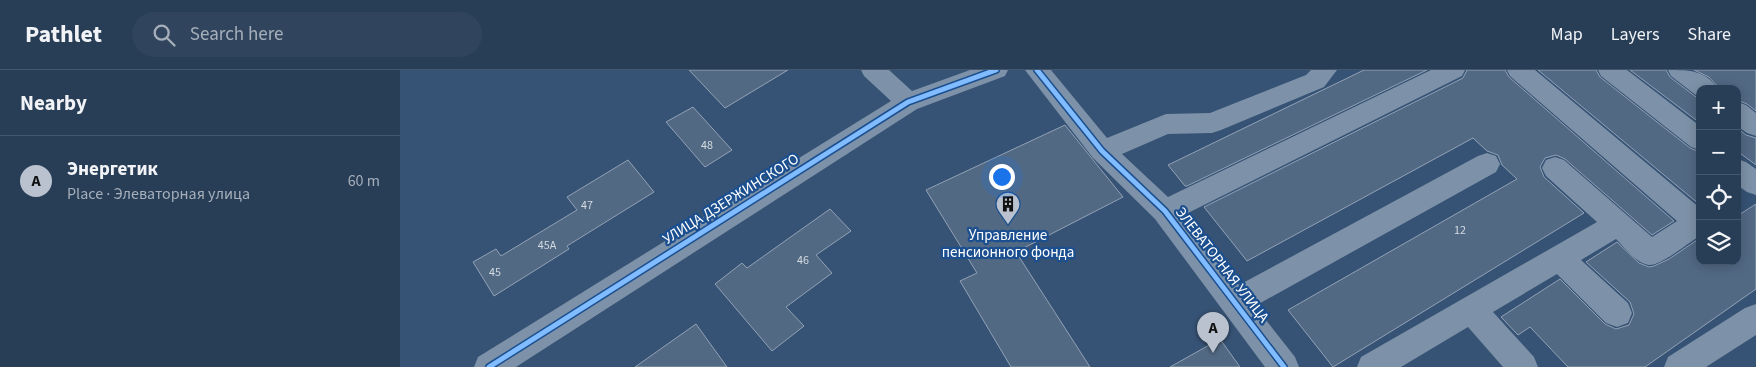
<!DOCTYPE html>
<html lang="en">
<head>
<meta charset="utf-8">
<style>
	:root { --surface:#283e57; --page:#30455d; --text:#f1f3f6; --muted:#a5aeba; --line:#44576d; --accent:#b9c2ce }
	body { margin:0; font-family:"Source Sans 3",sans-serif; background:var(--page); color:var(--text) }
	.controls { position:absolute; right:15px; top:15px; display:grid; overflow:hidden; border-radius:10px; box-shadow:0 2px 12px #0003 }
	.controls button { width:45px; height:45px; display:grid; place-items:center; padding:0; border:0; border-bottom:1px solid var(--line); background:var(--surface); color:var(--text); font:25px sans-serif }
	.you { position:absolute; left:601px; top:106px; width:18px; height:18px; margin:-12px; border:4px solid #fff; border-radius:50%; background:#1a73e8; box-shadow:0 0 0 8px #1a73e833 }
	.badge { display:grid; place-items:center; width:32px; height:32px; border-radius:50%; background:var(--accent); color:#111; font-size:16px; font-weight:700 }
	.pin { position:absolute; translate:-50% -41px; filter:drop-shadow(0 1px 2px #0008) }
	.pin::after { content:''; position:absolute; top:26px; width:18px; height:15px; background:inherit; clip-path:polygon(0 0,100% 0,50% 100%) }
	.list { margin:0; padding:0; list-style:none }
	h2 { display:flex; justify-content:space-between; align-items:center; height:65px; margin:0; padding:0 20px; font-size:21px }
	h2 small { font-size:16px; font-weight:400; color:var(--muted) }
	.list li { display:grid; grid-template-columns:32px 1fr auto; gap:15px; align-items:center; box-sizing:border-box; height:90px; padding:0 20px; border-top:1px solid var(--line) }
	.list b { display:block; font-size:19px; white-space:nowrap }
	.list p { margin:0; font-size:16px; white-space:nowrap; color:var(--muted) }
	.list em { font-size:16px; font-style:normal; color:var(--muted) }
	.icon { flex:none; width:28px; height:28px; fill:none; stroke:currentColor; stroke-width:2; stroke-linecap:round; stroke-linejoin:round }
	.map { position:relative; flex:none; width:1356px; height:297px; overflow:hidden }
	header { display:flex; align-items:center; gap:30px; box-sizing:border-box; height:70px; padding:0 25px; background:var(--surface); border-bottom:1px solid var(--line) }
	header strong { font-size:24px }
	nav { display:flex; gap:28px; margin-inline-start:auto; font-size:18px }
	.search { width:350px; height:45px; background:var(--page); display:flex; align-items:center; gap:12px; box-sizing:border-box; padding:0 18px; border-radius:28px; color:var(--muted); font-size:19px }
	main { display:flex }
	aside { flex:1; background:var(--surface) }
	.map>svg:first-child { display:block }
	.building { fill:#526984; stroke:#92a2b6 }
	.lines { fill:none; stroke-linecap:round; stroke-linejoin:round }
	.minor { fill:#7d92a8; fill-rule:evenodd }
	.cycleway-casing { stroke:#1b4f8f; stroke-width:8 }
	.cycleway { stroke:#80bcff; stroke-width:5 }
	.labels { text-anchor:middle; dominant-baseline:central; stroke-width:4.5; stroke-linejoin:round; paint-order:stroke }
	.number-label { font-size:12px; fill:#d4dae0 }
	.street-label { font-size:15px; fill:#fff; stroke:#1b4f8f }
	.poi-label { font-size:15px; fill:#fff; stroke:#1b4f8f }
</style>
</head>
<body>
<header>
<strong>Pathlet</strong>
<div class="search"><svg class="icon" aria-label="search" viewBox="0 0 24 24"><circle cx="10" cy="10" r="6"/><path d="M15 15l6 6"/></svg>Search here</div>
<nav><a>Map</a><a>Layers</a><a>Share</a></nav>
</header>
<main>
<aside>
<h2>Nearby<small></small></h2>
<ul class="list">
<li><span class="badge">A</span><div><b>Энергетик</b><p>Place · Элеваторная улица</p></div><em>60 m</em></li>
</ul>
</aside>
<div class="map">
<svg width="1356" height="297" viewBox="0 0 1356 297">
	<rect width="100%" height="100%" fill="#365274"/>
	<!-- building -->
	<g class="building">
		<path d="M289,0H388L325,38Z"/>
		<path d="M964,0H1027L787,116H785L768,95Z"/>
		<path d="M1067,0H1105L1109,7L1274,151L1252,165L1165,89L1156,85L1145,88L1140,97L1144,107L1184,143L933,297L888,240L1117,109L1102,95L1098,85L1087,81L1073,68L847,191L804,137L1063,8Z"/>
		<path d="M1138,0H1196L1200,7L1290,78L1300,82V135Z"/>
		<path d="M1230,0H1266L1270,7L1296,27L1300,28V53Z"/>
		<path d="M1294,0H1356V41L1347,34L1337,30V19H1320L1309,7Z"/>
		<path d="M293,37L332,80L305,97L266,52Z"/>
		<path d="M665,55L723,127L616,182L690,297H611L560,211L577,203L526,120Z"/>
		<path d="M1337,58L1346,65L1356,68V95L1337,81Z"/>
		<path d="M228,90L254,122L167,176L169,179L94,226L73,192L96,179L101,186L177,140L167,127Z"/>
		<path d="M1356,134V219L1245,297H1168L1130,257L1118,265L1101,247L1160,209L1205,254L1216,259L1229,255L1234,244L1230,232L1186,192L1217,172L1239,193L1249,197L1254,196L1269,189L1300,168V191H1337V146Z"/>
		<path d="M430,139L451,161L416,185L432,203L386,237L404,256L372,281L315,214L342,193L347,198Z"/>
		<path d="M296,254L327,297H235Z"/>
		<path d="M820,269L840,297H770Z"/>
	</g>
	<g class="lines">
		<!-- minor -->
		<g class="minor">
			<path d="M461,0H489L512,21L570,0H608L605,6L517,39L116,297H74L78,287L491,31L464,6Z"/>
			<path d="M625,0H651L707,68L766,44L810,43L906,5L911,0H937L924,17L821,60L812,63L768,64L722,84L768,127L1031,0H1065L1062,6L784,145L839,215L1078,86L1087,83L1096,86L1100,94L1096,102L855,236L895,287L899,297H865L755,149L693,88Z"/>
			<path d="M1107,0H1135L1300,138V166C1289,172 1261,196 1249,195C1237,194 1224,177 1216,169L1181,190L1228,233L1232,243L1228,253L1217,257L1206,253L1157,204L1093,242L1134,287L1138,297H1103L1068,257L1001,297H957L961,287L1197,152L1146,106L1142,98L1146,90L1155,87L1164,90L1252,167L1277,151L1110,6Z"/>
			<path d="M1198,0H1227L1300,56V80L1291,77L1201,6Z"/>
			<path d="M1268,0C1289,0 1306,0 1318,19H1300V26H1297L1271,6Z"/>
			<path d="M1337,32L1346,35L1356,43V66L1347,63L1337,56Z"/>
			<path d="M1337,89L1346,92L1356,99V125L1347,122L1337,115Z"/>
			<path d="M1356,234V265L1306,297H1264L1268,287L1345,238Z"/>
		</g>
		<defs>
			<g id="cycleway">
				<path d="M637,0L702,81L765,141L884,297"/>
				<path d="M89,297L508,32L596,0"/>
			</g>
		</defs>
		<!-- cycleway casing -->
		<use href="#cycleway" class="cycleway-casing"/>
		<!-- cycleway -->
		<use href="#cycleway" class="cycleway"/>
	</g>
	<!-- icons -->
	<defs>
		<symbol id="building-pin" viewBox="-11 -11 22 30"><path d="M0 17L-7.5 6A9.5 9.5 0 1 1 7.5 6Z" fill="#b9c2ce" stroke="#1b4f8f"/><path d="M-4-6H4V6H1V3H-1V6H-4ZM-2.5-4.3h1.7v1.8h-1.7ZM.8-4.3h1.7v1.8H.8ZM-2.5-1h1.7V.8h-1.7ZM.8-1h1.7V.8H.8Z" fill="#111"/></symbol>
	</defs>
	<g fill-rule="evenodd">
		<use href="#building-pin" x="594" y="120" width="28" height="38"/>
	</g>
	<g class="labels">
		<!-- number labels -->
		<g class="number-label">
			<text x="307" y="75">48</text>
			<text x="187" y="135">47</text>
			<text x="1060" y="160">12</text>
			<text x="147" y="175">45А</text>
			<text x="403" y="190">46</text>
			<text x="95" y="202">45</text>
		</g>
		<!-- street labels -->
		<g class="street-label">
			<text transform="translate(331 129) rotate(-32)">УЛИЦА ДЗЕРЖИНСКОГО</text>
			<text transform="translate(822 195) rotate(52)">ЭЛЕВАТОРНАЯ УЛИЦА</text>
		</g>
		<!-- poi labels -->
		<g class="poi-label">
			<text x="608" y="165">Управление<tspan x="608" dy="17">пенсионного фонда</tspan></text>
		</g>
	</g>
</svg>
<div class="controls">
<button>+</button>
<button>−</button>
<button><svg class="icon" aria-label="locate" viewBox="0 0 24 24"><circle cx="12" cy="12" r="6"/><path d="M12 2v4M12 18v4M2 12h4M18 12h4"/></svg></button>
<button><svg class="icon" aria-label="layers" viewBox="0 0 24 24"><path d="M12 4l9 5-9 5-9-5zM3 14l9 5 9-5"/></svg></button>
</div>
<div class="you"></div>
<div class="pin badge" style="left:813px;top:283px">A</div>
</div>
</main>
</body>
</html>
